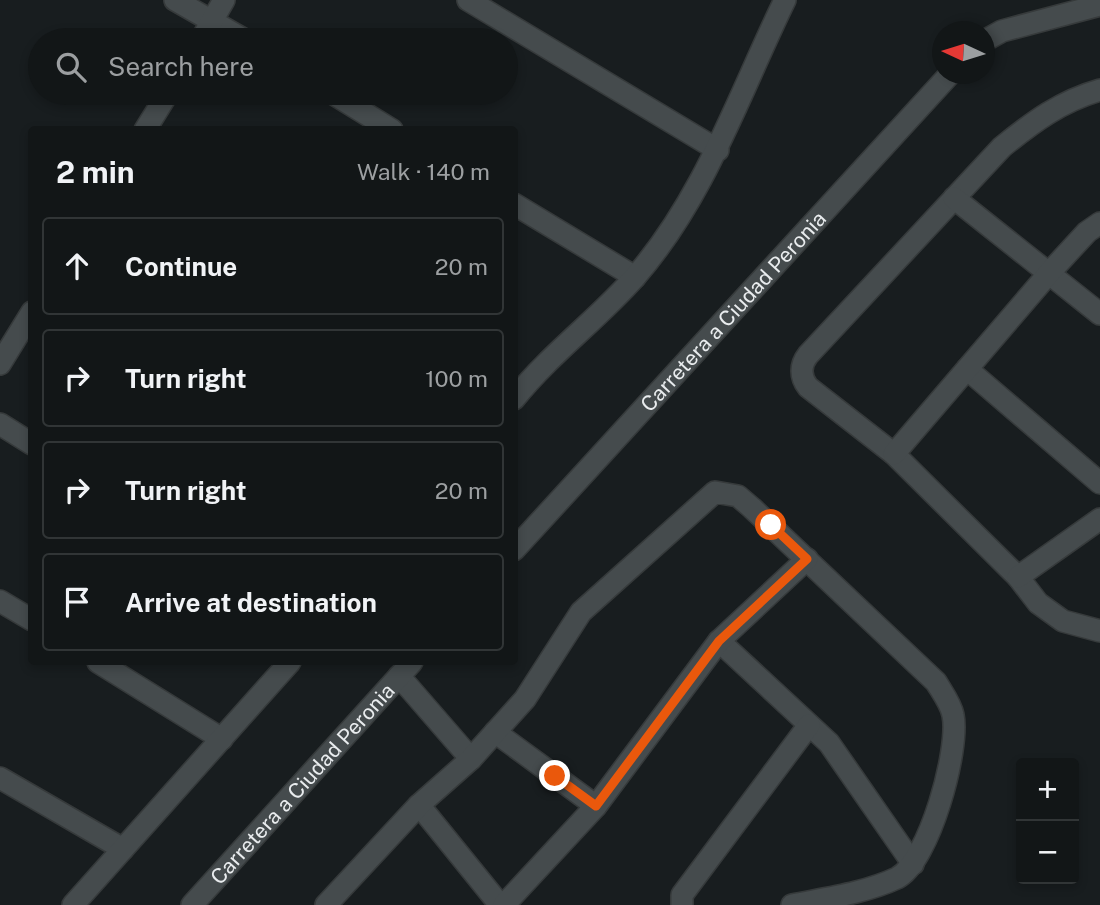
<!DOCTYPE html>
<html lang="en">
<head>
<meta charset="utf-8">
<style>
	:root { --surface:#121617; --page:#1f2324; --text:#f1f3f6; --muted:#9c9fa1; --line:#313536 }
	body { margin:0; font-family:"Public Sans",sans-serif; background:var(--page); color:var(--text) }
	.controls { position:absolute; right:21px; bottom:21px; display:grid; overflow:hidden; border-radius:7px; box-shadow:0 4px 10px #0003 }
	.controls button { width:63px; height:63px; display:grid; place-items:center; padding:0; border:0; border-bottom:2px solid var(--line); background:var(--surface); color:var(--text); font:35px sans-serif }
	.compass { position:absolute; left:932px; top:21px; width:63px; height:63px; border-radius:50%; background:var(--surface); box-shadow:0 4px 10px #0003; rotate:274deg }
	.stop { position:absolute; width:21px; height:21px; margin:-16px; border:5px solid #ea580c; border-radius:50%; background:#fff }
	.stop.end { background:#ea580c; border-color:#fff; box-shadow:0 2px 7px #0008 }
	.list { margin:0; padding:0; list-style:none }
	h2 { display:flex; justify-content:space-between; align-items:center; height:91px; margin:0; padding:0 28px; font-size:30px }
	h2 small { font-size:23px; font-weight:400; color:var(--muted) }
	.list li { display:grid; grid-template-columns:46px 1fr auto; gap:21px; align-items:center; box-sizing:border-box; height:98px; margin:0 14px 14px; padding:0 14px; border:2px solid var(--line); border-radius:7px }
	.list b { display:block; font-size:26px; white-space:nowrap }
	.list em { font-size:23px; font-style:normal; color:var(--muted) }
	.icon { flex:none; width:38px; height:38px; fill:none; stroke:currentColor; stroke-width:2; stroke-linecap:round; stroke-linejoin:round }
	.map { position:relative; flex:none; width:1100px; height:905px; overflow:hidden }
	.search { position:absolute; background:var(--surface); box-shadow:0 4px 10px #0003; left:28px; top:28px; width:490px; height:77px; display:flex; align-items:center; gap:18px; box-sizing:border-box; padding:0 24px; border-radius:38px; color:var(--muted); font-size:26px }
	.panel { position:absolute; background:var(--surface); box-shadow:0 4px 10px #0003; left:28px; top:126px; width:490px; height:539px; border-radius:7px }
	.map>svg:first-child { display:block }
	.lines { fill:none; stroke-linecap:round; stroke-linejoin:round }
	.minor-casing { stroke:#363a3b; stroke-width:24 }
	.minor { stroke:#454b4d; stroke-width:21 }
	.route { stroke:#ea580c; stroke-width:9 }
	.labels { text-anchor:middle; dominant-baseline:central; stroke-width:7; stroke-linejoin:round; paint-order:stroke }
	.street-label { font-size:21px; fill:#e9ecee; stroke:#0f1416 }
</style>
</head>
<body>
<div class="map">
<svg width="1100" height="905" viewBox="0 0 1100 905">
	<rect width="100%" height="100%" fill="#181d1f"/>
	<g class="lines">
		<defs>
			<g id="minor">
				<path d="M175,0L245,40"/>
				<path d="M468,0L718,150"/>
				<path d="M201,40L224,0"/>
				<path d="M984,41L1002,31L1100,5"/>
				<path d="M1100,90C1061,101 1033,122 1002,147L808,355C800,365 800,377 808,387L894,454L1018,577L1038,603L1063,621L1100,631"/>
				<path d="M332,93L392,130"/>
				<path d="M145,130L168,93"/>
				<path d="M954,198L1100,314"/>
				<path d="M514,204L635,277"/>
				<path d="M0,364L32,312"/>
				<path d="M967,369L1100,483"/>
				<path d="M514,399C550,354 597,320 635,277C705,197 739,94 785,0"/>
				<path d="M0,424L32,444"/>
				<path d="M894,454L1050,272L1087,232L1100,223"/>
				<path id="s1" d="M514,550L950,74"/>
				<path d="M1018,577L1100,519"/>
				<path d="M0,601L32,620"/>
				<path d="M719,641L829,743L913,864"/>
				<path d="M98,662L222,739"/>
				<path d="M399,676L471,759"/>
				<path d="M495,732L596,806"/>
				<path d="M0,778L123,849"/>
				<path d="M419,805L500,905"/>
				<path d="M73,905L290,662"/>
				<path id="s2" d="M192,905L412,662"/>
				<path d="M326,905L419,805L471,759L525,699L581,612L715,492L738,496L752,508L936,682C942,692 951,704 953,715C960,749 929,862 897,878C865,893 827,898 792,905"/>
				<path d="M504,905L596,806L719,641L807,559"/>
				<path d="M682,905V895L809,725"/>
			</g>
		</defs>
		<!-- minor casing -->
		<use href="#minor" class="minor-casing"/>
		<!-- minor -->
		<use href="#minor" class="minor"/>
	</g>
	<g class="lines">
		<!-- route -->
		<path class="route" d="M555,776L596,806L719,641L807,559L771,525"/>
	</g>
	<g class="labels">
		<!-- street labels -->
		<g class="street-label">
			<text stroke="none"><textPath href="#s1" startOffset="324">Carretera a Ciudad Peronia</textPath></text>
			<text stroke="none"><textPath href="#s2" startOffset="164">Carretera a Ciudad Peronia</textPath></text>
		</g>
	</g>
</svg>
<div class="controls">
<button>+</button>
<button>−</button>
</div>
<svg class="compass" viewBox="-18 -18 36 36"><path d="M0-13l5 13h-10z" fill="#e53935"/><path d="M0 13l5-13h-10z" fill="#9c9fa1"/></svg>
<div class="stop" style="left:771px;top:525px"></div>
<div class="stop end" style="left:555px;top:776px"></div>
<div class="search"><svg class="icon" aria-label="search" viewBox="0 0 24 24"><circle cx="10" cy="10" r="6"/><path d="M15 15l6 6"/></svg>Search here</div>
<section class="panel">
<h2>2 min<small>Walk · 140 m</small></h2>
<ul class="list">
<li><svg class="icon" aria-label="ahead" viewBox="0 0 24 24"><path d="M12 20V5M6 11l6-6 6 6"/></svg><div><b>Continue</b></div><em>20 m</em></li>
<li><svg class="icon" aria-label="right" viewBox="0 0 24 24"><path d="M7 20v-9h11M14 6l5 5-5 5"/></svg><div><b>Turn right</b></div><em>100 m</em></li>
<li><svg class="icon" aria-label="right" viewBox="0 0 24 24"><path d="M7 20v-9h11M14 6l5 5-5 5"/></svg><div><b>Turn right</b></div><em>20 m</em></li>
<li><svg class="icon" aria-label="arrive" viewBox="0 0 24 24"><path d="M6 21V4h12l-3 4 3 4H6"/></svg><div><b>Arrive at destination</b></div></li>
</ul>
</section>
</div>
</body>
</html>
